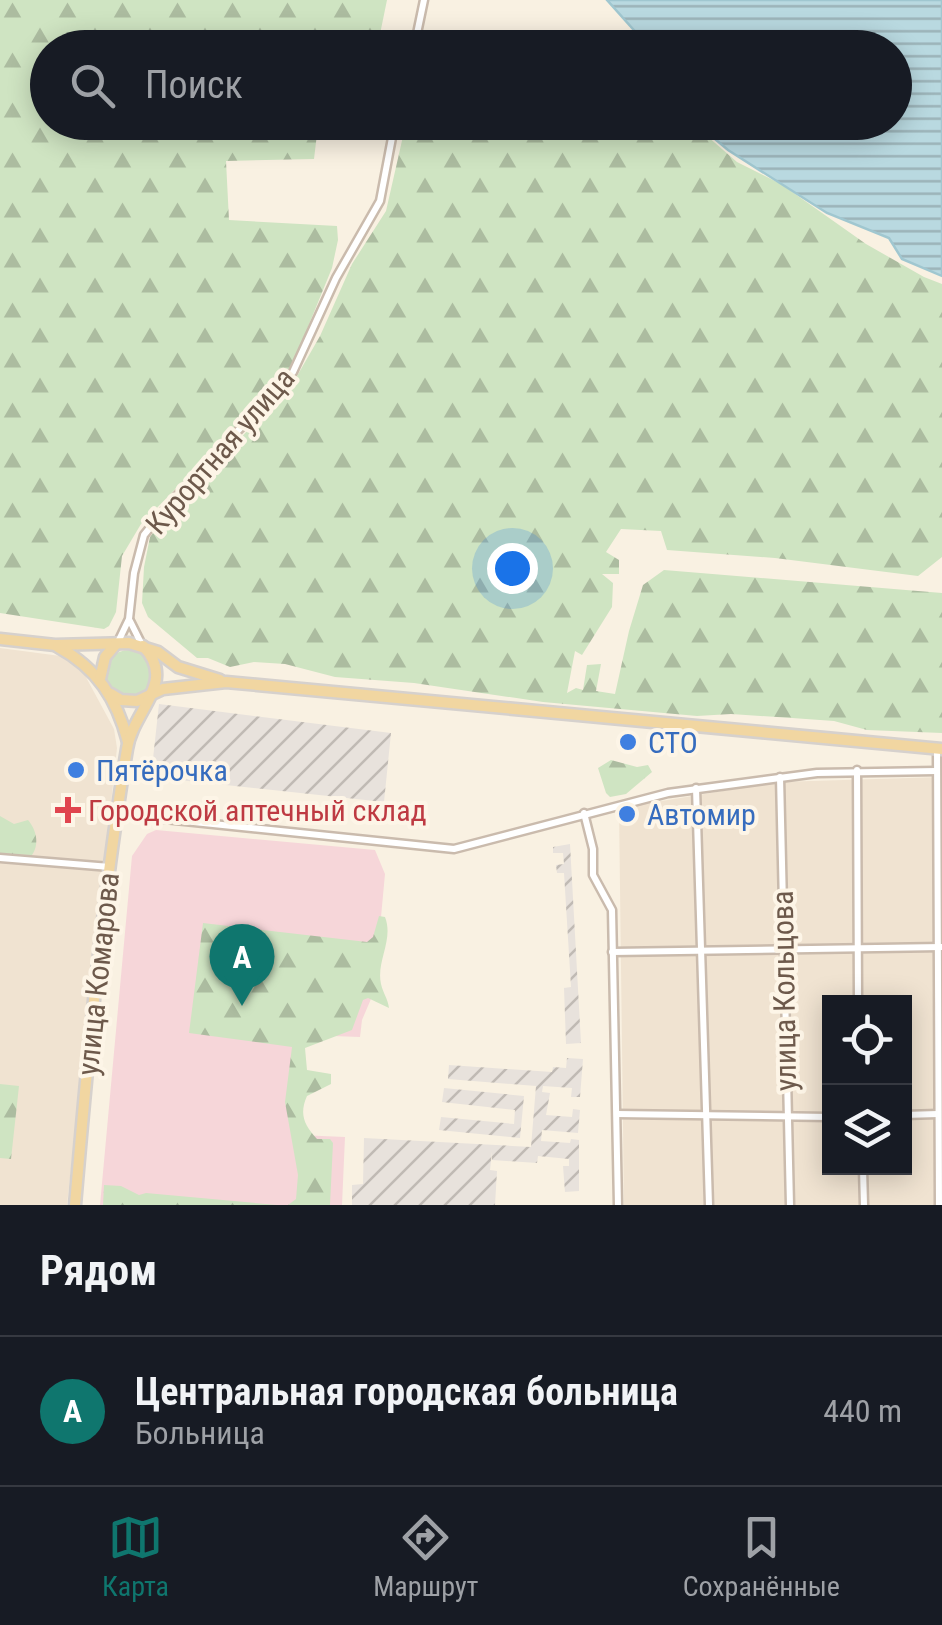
<!DOCTYPE html>
<html lang="ru">
<head>
<meta charset="utf-8">
<style>
	:root { --surface:#171b24; --page:#20242c; --text:#f1f3f6; --muted:#9ea1a6; --line:#363941; --accent:#0f766e }
	body { margin:0; font-family:"Roboto Condensed",sans-serif; background:var(--page); color:var(--text) }
	.controls { position:absolute; right:30px; bottom:30px; display:grid; overflow:hidden; border-radius:0px; box-shadow:0 5px 25px #0003 }
	.controls button { width:90px; height:90px; display:grid; place-items:center; padding:0; border:0; border-bottom:2px solid var(--line); background:var(--surface); color:var(--text); font:50px sans-serif }
	.you { position:absolute; left:512px; top:568px; width:35px; height:35px; margin:-25px; border:8px solid #fff; border-radius:50%; background:#1a73e8; box-shadow:0 0 0 15px #1a73e833 }
	.badge { display:grid; place-items:center; width:65px; height:65px; border-radius:50%; background:var(--accent); color:#fff; font-size:32px; font-weight:700 }
	.pin { position:absolute; translate:-50% -82px; filter:drop-shadow(0 2px 5px #0008) }
	.pin::after { content:''; position:absolute; top:52px; width:35px; height:30px; background:inherit; clip-path:polygon(0 0,100% 0,50% 100%) }
	.list { margin:0; padding:0; list-style:none }
	h2 { display:flex; justify-content:space-between; align-items:center; height:130px; margin:0; padding:0 40px; font-size:42px }
	h2 small { font-size:32px; font-weight:400; color:var(--muted) }
	.list li { display:grid; grid-template-columns:65px 1fr auto; gap:30px; align-items:center; box-sizing:border-box; height:150px; padding:0 40px; border-top:2px solid var(--line) }
	.list b { display:block; font-size:38px; white-space:nowrap }
	.list p { margin:0; font-size:32px; white-space:nowrap; color:var(--muted) }
	.list em { font-size:32px; font-style:normal; color:var(--muted) }
	.icon { flex:none; width:55px; height:55px; fill:none; stroke:currentColor; stroke-width:2; stroke-linecap:round; stroke-linejoin:round }
	.map { position:relative; flex:none; width:942px; height:1205px; overflow:hidden }
	.search { position:absolute; background:var(--surface); box-shadow:0 5px 25px #0003; left:30px; right:30px; top:30px; height:110px; display:flex; align-items:center; gap:25px; box-sizing:border-box; padding:0 35px; border-radius:55px; color:var(--muted); font-size:38px }
	.sheet { height:280px; background:var(--surface) }
	nav { display:flex; justify-content:space-around; align-items:center; box-sizing:border-box; height:140px; border-top:2px solid var(--line); background:var(--surface); font-size:28px; color:var(--muted) }
	nav a { display:grid; justify-items:center; gap:5px }
	nav .on { color:var(--accent) }
	.map>svg:first-child { display:block }
	.residential { fill:#f0e3d1; fill-rule:evenodd }
	.industrial { fill:url(#industrial-furrows) }
	.medical { fill:#f6d6d9 }
	.green { fill:#cfe4c2 }
	.forest { fill:url(#forest-firs) }
	.water { fill:url(#water-rules); stroke:#a0c7d0; stroke-width:2.5 }
	.lines { fill:none; stroke-linecap:round; stroke-linejoin:round }
	.minor-casing { stroke:#cabbad; stroke-width:11 }
	.primary-casing { stroke:#d6d1cd; stroke-width:15 }
	.minor { stroke:#fff; stroke-width:6 }
	.primary { stroke:#f1d6a1; stroke-width:10 }
	.shop-dot { fill:#3f7fe0; stroke:#fdf5e7; stroke-width:4 }
	.health-dot { fill:#e0444e; stroke:#fdf5e7; stroke-width:4 }
	.labels { text-anchor:middle; dominant-baseline:central; stroke-width:8; stroke-linejoin:round; paint-order:stroke }
	.street-label { font-size:30px; fill:#6d594b; stroke:#fdf5e7 }
	.shop-label { font-size:30px; fill:#366cbe; stroke:#fdf5e7; text-anchor:start }
	.health-label { font-size:30px; fill:#be3a42; stroke:#fdf5e7; text-anchor:start }
</style>
</head>
<body>
<div class="map">
<svg width="942" height="1205" viewBox="0 0 942 1205">
	<defs>
		<pattern id="industrial-furrows" width="10" height="10" patternUnits="userSpaceOnUse" patternTransform="scale(2.5)"><rect width="10" height="10" fill="#e8e2dc"/><path d="M-1 1l2-2M0 10L10 0M9 11l2-2" fill="none" stroke="#c0bab4"/></pattern>
		<pattern id="forest-firs" width="22" height="20" patternUnits="userSpaceOnUse" patternTransform="scale(2.5)"><rect width="22" height="20" fill="#cfe4c2"/><path d="M5 1l3.5 6h-7zM16 11l3.5 6h-7z" fill="#acbca0"/></pattern>
		<pattern id="water-rules" width="6" height="5" patternUnits="userSpaceOnUse" patternTransform="scale(2.5)"><rect width="6" height="5" fill="#b9d9e0"/><path d="M0 2.5h6" fill="none" stroke="#9bb3b8"/></pattern>
	</defs>
	<rect width="100%" height="100%" fill="#f9f1e2"/>
	<!-- residential -->
	<g class="residential">
		<path d="M0,648L68,657L81,668L114,729L117,748L67,1205H0Z"/>
		<path d="M942,777V1205H624L619,808L778,782ZM830,1002H904V1168H830Z"/>
	</g>
	<!-- industrial -->
	<g class="industrial">
		<path d="M159,704L391,733L384,802L151,777Z"/>
		<path d="M570,844L581,1043L566,1044L564,988L571,987L564,873H557L556,865L564,864L563,853H553V847Z"/>
		<path d="M567,1058L583,1059L580,1097H571L572,1088L543,1086L542,1092L550,1093L546,1115L572,1117L573,1109L580,1110L578,1133L542,1130L541,1141L570,1143L571,1139L579,1140V1191L565,1192L563,1166H569V1159L538,1156L537,1163L492,1160V1152L490,1170L497,1171L495,1205H352V1185L363,1184L364,1138L531,1147L536,1086L448,1079L449,1065L552,1072L553,1067L566,1068Z"/>
		<path d="M444,1088L524,1096L520,1138L439,1130L441,1117L514,1124L515,1110L442,1102Z"/>
	</g>
	<!-- medical -->
	<path class="medical" d="M156,830L375,850L385,874L374,992L362,1020L360,1037L305,1035L299,1135L345,1137L342,1205H100L132,856L147,834Z"/>
	<!-- green -->
	<circle class="green" cx="129" cy="674" r="24"/>
	<!-- forest -->
	<g class="forest">
		<path d="M0,0H387L379,39L356,37L359,47L48,48V122H356L358,136L317,134L314,159L226,161L229,220L337,226L338,240L332,268L292,366L263,400L141,524L122,556L116,612L109,626L104,629L0,613Z"/>
		<path d="M406,123H692L737,162L781,184L866,244L924,277L942,284V557L918,576L775,558L667,550L661,531L621,529L606,552L619,560V574H602L613,583L612,607L582,655L575,651L567,693L576,688L583,690L587,665L601,664L596,691L615,694L629,631L643,585L664,570L942,593V733L867,730L834,721L792,718L731,714L697,716L543,702L414,683L335,677L285,664L254,662L230,667L208,658H197L148,617L142,603L144,567L150,537L164,518L293,383L320,336L352,264L386,211Z"/>
		<path d="M611,760L637,767L648,765L652,772L626,794L610,797L606,793L598,768Z"/>
		<path d="M0,816L14,824L28,820C36,829 40,844 32,855L0,854Z"/>
		<path d="M379,916L385,917C394,940 376,961 381,984C383,993 388,999 389,1008L368,998L363,1000L352,1030L305,1048L307,1070L331,1074V1084L307,1096C299,1114 304,1125 317,1139H330L333,1143L330,1205H288L296,1199L298,1175L285,1102L292,1047L189,1033L203,923L367,942L373,937Z"/>
		<path d="M0,1084L19,1086L11,1159L0,1158Z"/>
		<path d="M104,1185L121,1186L139,1195L146,1193L277,1205H103Z"/>
	</g>
	<!-- water -->
	<path class="water" d="M607,0H942V276L902,259L889,238L827,213L728,150L696,123L894,122V48L649,47Z"/>
	<g class="lines">
		<defs>
			<g id="minor">
				<path d="M414,48L424,0"/>
				<path d="M130,621L142,645"/>
				<path d="M117,644L129,619L134,573L144,535L171,502L293,372L336,278L380,201L395,122"/>
				<path d="M937,749L939,1205"/>
				<path d="M857,770L858,1002"/>
				<path d="M780,777L790,1205"/>
				<path d="M696,788L709,1205"/>
				<path d="M584,813L593,849V875L612,910L618,1205"/>
				<path d="M117,814L454,849L668,793L817,773L936,771"/>
				<path d="M0,858L110,867"/>
				<path d="M612,952L942,947"/>
				<path d="M617,1114L830,1117"/>
				<path d="M904,1115L938,1114"/>
				<path d="M863,1168L864,1205"/>
			</g>
			<g id="primary">
				<path d="M0,639L55,645L129,643L158,652L178,667L220,680"/>
				<path d="M58,647C97,668 117,699 128,742"/>
				<path d="M100,679L105,657L116,644"/>
				<path d="M111,694L121,700L137,701L163,689L226,682L942,749"/>
				<path d="M75,1205C88,1053 102,900 127,749C133,710 178,682 143,646"/>
			</g>
		</defs>
		<!-- minor casing -->
		<use href="#minor" class="minor-casing"/>
		<!-- primary casing -->
		<use href="#primary" class="primary-casing"/>
		<!-- minor -->
		<use href="#minor" class="minor"/>
		<!-- primary -->
		<use href="#primary" class="primary"/>
	</g>
	<!-- markers -->
	<g class="shop-dot">
		<circle cx="628" cy="742" r="10"/>
		<circle cx="76" cy="770" r="10"/>
		<circle cx="627" cy="814" r="10"/>
	</g>
	<path class="health-dot" d="M63 795h10v10h10v10h-10v10h-10v-10h-10v-10h10z"/>
	<g class="labels">
		<!-- street labels -->
		<g class="street-label">
			<text transform="translate(220 451) rotate(-49)">Курортная улица</text>
			<text transform="translate(98 974) rotate(-84)">улица Комарова</text>
			<text transform="translate(784 991) rotate(-91)">улица Кольцова</text>
		</g>
		<!-- shop labels -->
		<g class="shop-label">
			<text x="648" y="742">СТО</text>
			<text x="96" y="770">Пятёрочка</text>
			<text x="647" y="814">Автомир</text>
		</g>
		<!-- health labels -->
		<g class="health-label">
			<text x="88" y="810">Городской аптечный склад</text>
		</g>
	</g>
</svg>
<div class="controls">
<button><svg class="icon" aria-label="locate" viewBox="0 0 24 24"><circle cx="12" cy="12" r="6"/><path d="M12 2v4M12 18v4M2 12h4M18 12h4"/></svg></button>
<button><svg class="icon" aria-label="layers" viewBox="0 0 24 24"><path d="M12 4l9 5-9 5-9-5zM3 14l9 5 9-5"/></svg></button>
</div>
<div class="you"></div>
<div class="pin badge" style="left:242px;top:1006px">A</div>
<div class="search"><svg class="icon" aria-label="search" viewBox="0 0 24 24"><circle cx="10" cy="10" r="6"/><path d="M15 15l6 6"/></svg>Поиск</div>
</div>
<section class="sheet">
<h2>Рядом<small></small></h2>
<ul class="list">
<li><span class="badge">A</span><div><b>Центральная городская больница</b><p>Больница</p></div><em>440 m</em></li>
</ul>
</section>
<nav>
<a class="on"><svg class="icon" aria-label="map" viewBox="0 0 24 24"><path d="M3 6l6-2 6 2 6-2v14l-6 2-6-2-6 2zM9 4v14M15 6v14"/></svg>Карта</a>
<a><svg class="icon" aria-label="directions" viewBox="0 0 24 24"><path d="M12 3l9 9-9 9-9-9zM9 14v-3h6M13 9l2 2-2 2"/></svg>Маршрут</a>
<a><svg class="icon" aria-label="saved" viewBox="0 0 24 24"><path d="M7 4h10v16l-5-4-5 4z"/></svg>Сохранённые</a>
</nav>
</body>
</html>
